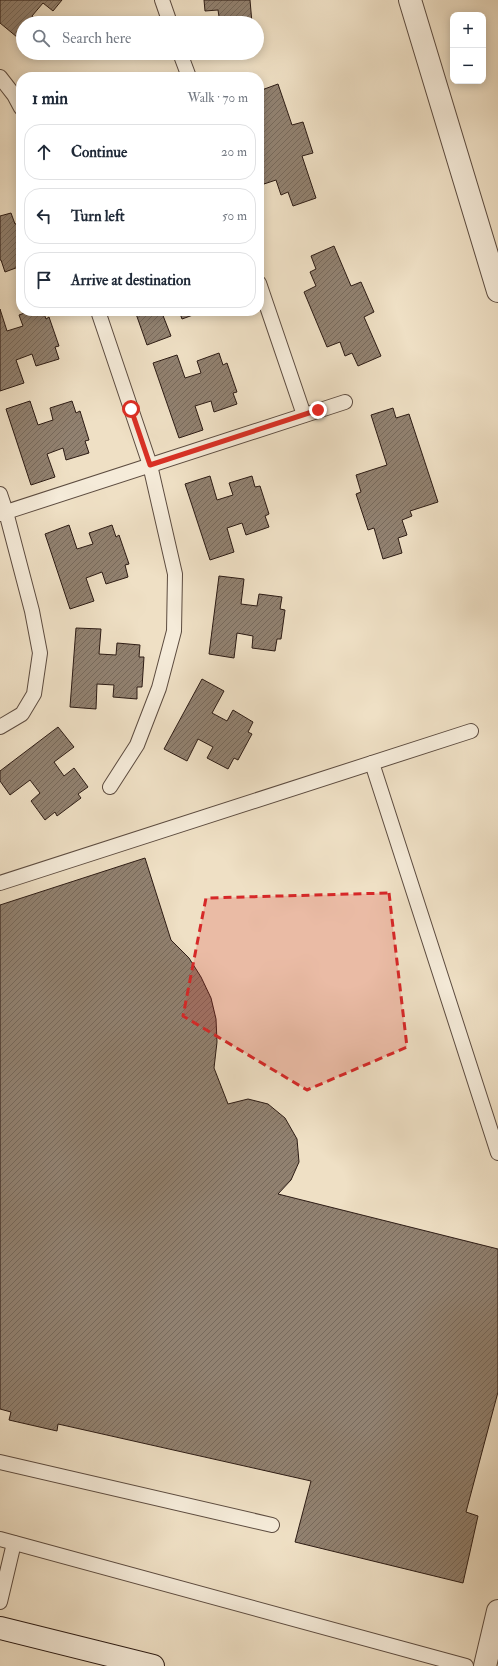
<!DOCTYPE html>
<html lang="en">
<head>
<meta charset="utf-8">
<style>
	:root { --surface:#fff; --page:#f6f6f7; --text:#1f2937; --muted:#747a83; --line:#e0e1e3 }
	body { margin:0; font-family:"IM FELL Double Pica",serif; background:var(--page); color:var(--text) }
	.controls { position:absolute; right:12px; top:12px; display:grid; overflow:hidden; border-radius:8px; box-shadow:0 2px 10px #0003 }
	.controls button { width:36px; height:36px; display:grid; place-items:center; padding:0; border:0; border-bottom:1px solid var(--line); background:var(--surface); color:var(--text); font:20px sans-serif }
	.stop { position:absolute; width:12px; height:12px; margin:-9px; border:3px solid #d93025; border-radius:50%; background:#fff }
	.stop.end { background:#d93025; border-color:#fff; box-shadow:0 1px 4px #0008 }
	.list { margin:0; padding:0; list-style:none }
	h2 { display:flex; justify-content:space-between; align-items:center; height:52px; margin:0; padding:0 16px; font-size:17px }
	h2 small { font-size:13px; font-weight:400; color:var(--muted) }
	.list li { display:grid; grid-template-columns:26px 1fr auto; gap:12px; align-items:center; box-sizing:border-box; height:56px; margin:0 8px 8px; padding:0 8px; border:1px solid var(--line); border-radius:16px }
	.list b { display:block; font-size:15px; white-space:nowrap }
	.list em { font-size:13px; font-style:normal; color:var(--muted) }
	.icon { flex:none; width:22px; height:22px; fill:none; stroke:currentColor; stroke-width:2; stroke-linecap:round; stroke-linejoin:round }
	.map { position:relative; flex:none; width:498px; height:1666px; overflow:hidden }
	.search { position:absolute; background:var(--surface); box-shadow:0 2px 10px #0003; left:16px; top:16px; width:248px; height:44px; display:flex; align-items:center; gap:10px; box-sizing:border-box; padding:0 14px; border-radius:22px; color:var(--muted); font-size:15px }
	.panel { position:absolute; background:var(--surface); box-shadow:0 2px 10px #0003; left:16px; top:72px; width:248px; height:244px; border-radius:16px }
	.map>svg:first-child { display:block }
	.building { fill:url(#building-hatch); stroke:#2c1b14 }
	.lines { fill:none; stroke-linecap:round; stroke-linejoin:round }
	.service-casing { stroke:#5d4c40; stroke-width:16 }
	.minor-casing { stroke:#5d4c40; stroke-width:24 }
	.secondary-casing { stroke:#2c1b14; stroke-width:24 }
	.service { stroke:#f5ebd9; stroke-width:14 }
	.minor { stroke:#f5ebd9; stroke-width:22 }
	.secondary { stroke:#f5ebd9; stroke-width:22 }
	.route { stroke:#d93025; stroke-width:5 }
	.marked { fill:#d62828; fill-opacity:0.2; stroke:#d62828; stroke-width:3; stroke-dasharray:8 5; stroke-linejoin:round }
</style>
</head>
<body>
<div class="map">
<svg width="498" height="1666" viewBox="0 0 498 1666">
	<defs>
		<pattern id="building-hatch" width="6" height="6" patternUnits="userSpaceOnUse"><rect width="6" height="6" fill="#918170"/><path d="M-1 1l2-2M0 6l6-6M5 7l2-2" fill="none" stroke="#77695b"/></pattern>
	</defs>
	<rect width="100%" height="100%" fill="#efe0c5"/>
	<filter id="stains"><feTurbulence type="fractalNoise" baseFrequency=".005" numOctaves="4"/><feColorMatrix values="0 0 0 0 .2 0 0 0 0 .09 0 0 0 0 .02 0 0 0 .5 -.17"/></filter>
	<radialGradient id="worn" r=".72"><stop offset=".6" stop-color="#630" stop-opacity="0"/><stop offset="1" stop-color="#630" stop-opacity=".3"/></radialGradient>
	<!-- building -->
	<g class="building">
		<path d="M0,0H62L53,11L43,3L32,16L41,23H23V42L0,23Z"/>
		<path d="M204,0H250L252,23H220L218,10L205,11Z"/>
		<path d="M121,73L122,77H109Z"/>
		<path d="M278,84L292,125L303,122L313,153L302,156L316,198L293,206L288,192L281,195L276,180L264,184L259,170V91Z"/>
		<path d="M11,213L15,224L19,223L21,230V266L5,272L1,260H0V216Z"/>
		<path d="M334,246L351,286L361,282L374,312L364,317L381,356L358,366L352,353L345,356L340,342L327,347L304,292L316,286L310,272L316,269L311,256Z"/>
		<path d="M0,309L7,331L23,326L19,315L30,311H43L46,319L49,317L59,346L55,347L59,359L36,366L32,354L16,360L24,383L0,391Z"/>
		<path d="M135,311H169L162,313L171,336L147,345Z"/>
		<path d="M179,311H204L182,319Z"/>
		<path d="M219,353L223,365L227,363L237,392L233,393L237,404L214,412L211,401L195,406L203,430L179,438L153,363L177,355L185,378L201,373L197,361Z"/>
		<path d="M30,401L38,425L53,420L50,408L72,401L76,413L80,411L89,440L85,441L89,453L66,460L63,448L47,454L55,477L31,485L6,409Z"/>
		<path d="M393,408L396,418L409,414L438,502L410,511L412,516L402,520L407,535L398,538L402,553L383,559L374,528L368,530L356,494L361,492L356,475L387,465L371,415Z"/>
		<path d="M210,476L217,500L233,495L229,483L252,476L255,487L260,486L269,514L265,516L269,527L246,535L242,523L227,528L234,552L210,560L185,484Z"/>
		<path d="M69,525L77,549L93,544L89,533L112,525L116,537L119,535L129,564L125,565L128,577L106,584L102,572L86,578L94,601L70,609L45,534Z"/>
		<path d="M219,576L244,579L241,604L257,606L259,594L282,597L280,609L285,610L281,639H277L275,651L252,648L253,636L237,633L234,658L209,654Z"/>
		<path d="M76,628L101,629L99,654L116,655L117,643L140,645L139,657H144L142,687H137V699L113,697L114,685L97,684L96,709L70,707Z"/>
		<path d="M202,679L224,691L212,713L227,721L233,710L253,722L248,732L252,734L238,760L234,758L228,769L207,758L213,747L198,739L187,761L164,749Z"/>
		<path d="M58,727L74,747L54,762L64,776L74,768L88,787L78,794L81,798L57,816L55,812L45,820L31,801L40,793L30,780L10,795L0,781V771Z"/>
		<path d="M145,858L171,940L189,958L201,977L211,998L216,1019L217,1042L214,1068L228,1104L248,1099L268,1104L285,1118L297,1139L299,1162L291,1180L278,1194L498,1249V1392L466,1512L478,1516L463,1583L295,1542L311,1481L58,1424L57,1431L9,1420L11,1412L0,1409V905Z"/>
	</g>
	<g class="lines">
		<defs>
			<g id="service">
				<path d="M162,0L170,23"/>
				<path d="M180,53L189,77"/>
				<path d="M0,77L14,95L21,108"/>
				<path d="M259,283L304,415"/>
				<path d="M98,311L150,465L175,574L174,631L159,688L137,745L110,787"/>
				<path d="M0,494L6,512L32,611L40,653L34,694L22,714L0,727"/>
				<path d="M0,514L345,402"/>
				<path d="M372,763L498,1153"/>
				<path d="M0,883L471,731"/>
				<path d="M0,1462L272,1525"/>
				<path d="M0,1539L466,1666"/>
				<path d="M0,1602L14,1543"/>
			</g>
			<g id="minor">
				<path d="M410,0L498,291"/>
				<path d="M485,1666L498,1611"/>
			</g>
			<path id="secondary" d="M0,1628L153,1666"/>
		</defs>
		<!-- service casing -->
		<use href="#service" class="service-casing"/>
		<!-- minor casing -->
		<use href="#minor" class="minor-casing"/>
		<!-- secondary casing -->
		<use href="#secondary" class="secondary-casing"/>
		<!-- service -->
		<use href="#service" class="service"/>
		<!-- minor -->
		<use href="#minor" class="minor"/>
		<!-- secondary -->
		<use href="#secondary" class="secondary"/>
	</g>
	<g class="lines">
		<!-- route -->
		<path class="route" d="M131,409L150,465L318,410"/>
	</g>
	<!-- marked area -->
	<path class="marked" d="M389,893L407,1047L307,1090L183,1016L206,898Z"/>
	<rect width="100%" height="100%" filter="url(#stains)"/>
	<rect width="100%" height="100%" fill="url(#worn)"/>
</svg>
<div class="controls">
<button>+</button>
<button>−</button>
</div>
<div class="stop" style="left:131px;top:409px"></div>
<div class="stop end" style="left:318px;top:410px"></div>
<div class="search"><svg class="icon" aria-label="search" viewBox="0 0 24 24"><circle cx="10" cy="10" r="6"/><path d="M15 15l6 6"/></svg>Search here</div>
<section class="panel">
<h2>1 min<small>Walk · 70 m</small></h2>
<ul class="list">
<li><svg class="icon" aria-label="ahead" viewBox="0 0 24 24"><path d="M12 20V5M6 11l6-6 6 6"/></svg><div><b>Continue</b></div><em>20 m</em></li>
<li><svg class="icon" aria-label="left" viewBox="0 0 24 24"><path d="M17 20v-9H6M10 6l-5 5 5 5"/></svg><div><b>Turn left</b></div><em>50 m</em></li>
<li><svg class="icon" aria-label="arrive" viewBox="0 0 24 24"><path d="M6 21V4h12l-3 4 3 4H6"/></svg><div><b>Arrive at destination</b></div></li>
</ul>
</section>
</div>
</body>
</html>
